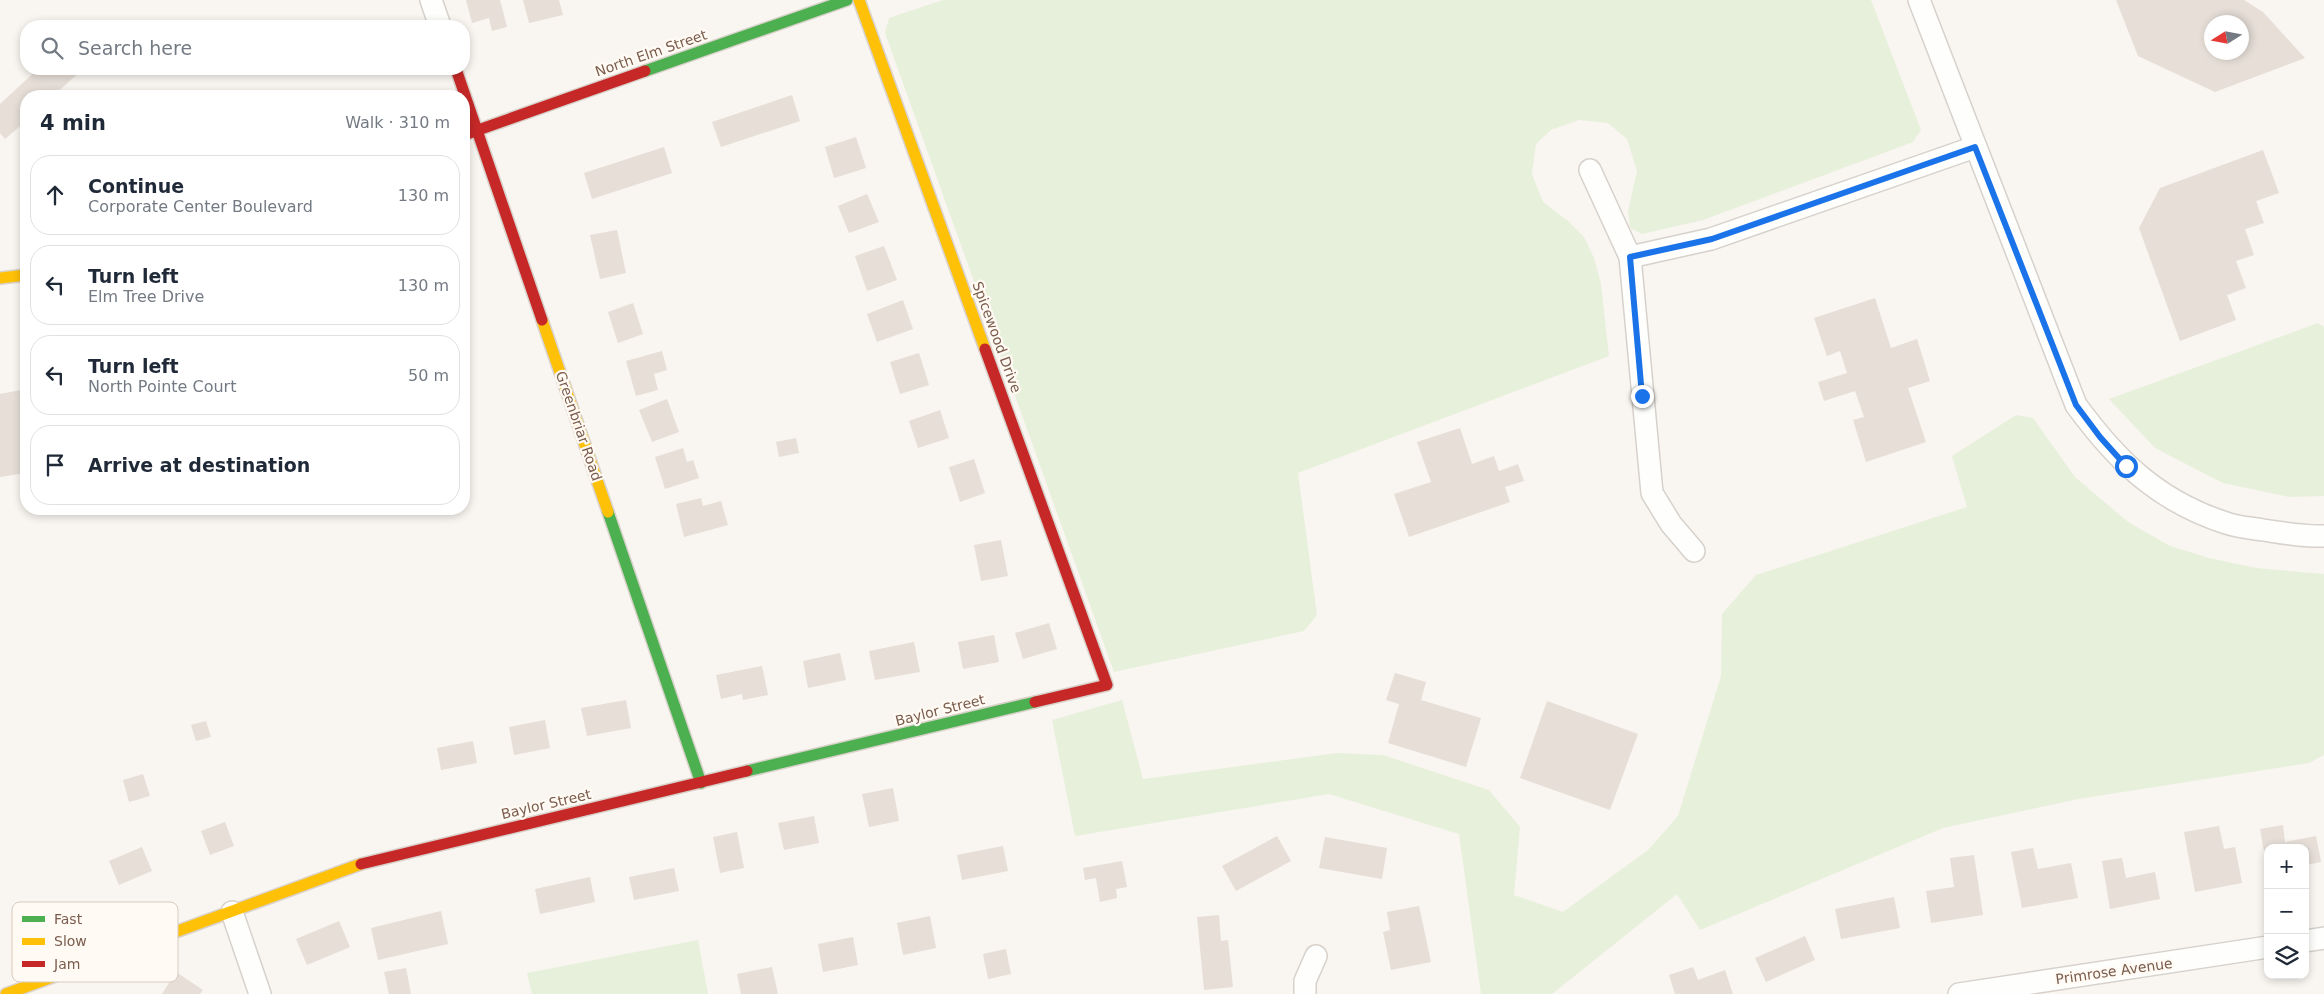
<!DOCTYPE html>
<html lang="en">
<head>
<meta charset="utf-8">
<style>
	:root { --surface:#fff; --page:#f6f6f7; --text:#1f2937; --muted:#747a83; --line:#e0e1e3 }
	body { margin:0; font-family:"DejaVu Sans",sans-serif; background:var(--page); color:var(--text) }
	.controls { position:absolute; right:15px; bottom:15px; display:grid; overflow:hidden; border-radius:10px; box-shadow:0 2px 8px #0003 }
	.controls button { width:45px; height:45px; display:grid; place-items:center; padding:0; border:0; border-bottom:1px solid var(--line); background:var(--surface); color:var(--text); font:25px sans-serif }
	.compass { position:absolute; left:2204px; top:15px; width:45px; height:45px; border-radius:50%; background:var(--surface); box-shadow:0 2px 8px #0003; rotate:259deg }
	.stop { position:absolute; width:15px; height:15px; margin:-11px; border:4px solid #1a73e8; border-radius:50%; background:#fff }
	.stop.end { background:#1a73e8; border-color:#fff; box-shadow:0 1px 5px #0008 }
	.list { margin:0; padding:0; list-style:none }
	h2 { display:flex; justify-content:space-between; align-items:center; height:65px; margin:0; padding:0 20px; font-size:21px }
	h2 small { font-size:16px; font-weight:400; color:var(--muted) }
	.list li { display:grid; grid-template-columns:32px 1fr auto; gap:15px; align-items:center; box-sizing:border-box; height:80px; margin:0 10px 10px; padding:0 10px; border:1px solid var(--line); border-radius:20px }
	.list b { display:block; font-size:19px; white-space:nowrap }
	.list p { margin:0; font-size:16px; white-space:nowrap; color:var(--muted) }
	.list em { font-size:16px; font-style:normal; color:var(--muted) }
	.icon { flex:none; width:28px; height:28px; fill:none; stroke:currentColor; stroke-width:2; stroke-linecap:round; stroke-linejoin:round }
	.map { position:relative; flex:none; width:2324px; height:994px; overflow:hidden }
	.search { position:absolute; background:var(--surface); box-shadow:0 2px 8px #0003; left:20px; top:20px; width:450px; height:55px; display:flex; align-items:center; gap:12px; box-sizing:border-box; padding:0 18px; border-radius:20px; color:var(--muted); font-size:19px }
	.panel { position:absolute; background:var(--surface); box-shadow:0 2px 8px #0003; left:20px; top:90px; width:450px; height:425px; border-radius:20px }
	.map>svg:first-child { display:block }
	.green { fill:#e7f0db }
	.building { fill:#e6ded7; fill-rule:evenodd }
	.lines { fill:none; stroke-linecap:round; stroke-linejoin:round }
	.street-casing { stroke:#d7d1cb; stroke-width:24 }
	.fast-casing { stroke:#d9d2cb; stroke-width:14 }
	.slow-casing { stroke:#d9d2cb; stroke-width:14 }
	.jam-casing { stroke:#d9d2cb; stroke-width:14 }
	.street { stroke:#fefefd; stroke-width:21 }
	.fast { stroke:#4caf50; stroke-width:11 }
	.slow { stroke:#ffc107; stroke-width:11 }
	.jam { stroke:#c62828; stroke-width:11 }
	.route { stroke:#1a73e8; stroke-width:6 }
	.labels { text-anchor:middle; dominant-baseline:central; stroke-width:4.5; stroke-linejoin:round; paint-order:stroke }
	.street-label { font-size:14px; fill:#7a5c4d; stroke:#fffaf3 }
	.key { fill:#fffaf3; stroke:#d7cbc1; stroke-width:1 }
	.key-label { font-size:14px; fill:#7a5c4d }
</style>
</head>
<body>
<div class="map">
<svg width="2324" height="994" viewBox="0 0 2324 994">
	<rect width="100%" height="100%" fill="#f9f5f0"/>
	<!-- green -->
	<g class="green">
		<path d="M943,0H1871L1921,130L1913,142L1703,220L1642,234L1630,228L1628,211L1637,171L1627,139L1608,123L1579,120L1551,130L1536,144L1532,174L1543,202L1568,221L1584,237L1594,258L1601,284L1609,356L1298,473L1317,615L1304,631L1114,672L885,33L889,18Z"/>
		<path d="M2318,323L2324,327V496L2289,497L2223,483L2155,448L2109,399Z"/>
		<path d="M2016,415L2033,418L2075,477L2128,522L2170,546L2209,558L2256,568L2324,574V755L2309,763L2078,799L1943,828L1700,930L1677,894L1552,994H1481L1459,834L1329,794L1075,836L1052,720L1122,700L1143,779L1337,753L1383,755L1489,790L1520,827L1514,895L1563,912L1648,850L1678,816L1721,676L1722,614L1756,575L1967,507L1952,456Z"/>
		<path d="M698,940L708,994H532L527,973Z"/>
	</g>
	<!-- building -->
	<g class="building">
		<path d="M466,0H500L507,27L492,31L489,18L472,23Z"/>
		<path d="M523,0H559L563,15L529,23Z"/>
		<path d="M2116,0H2244L2263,12L2305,58L2215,92L2138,56ZM2212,22H2242V52H2212Z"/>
		<path d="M38,69H83L53,96H26V121L5,139L0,133V104Z"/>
		<path d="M792,95L800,121L721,147L712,122Z"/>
		<path d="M856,137L866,168L834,178L825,147Z"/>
		<path d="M664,147L672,173L592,199L584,173Z"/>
		<path d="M2263,150L2279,193L2256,201L2264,223L2245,229L2254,255L2236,261L2246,288L2227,295L2236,320L2180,341L2139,228L2160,188Z"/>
		<path d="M867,194L879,222L849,233L838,206Z"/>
		<path d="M617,230L626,273L600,279L590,235Z"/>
		<path d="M884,246L897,280L867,291L855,256Z"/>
		<path d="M1875,298L1891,348L1917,339L1930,381L1908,388L1926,442L1866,462L1853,420L1864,417L1855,391L1824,401L1818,382L1847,373L1840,351L1827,356L1814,318Z"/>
		<path d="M903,300L913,329L877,342L867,314Z"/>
		<path d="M633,303L643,334L618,343L608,312Z"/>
		<path d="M662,351L667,370L654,374L658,390L636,396L626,361Z"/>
		<path d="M919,353L929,385L900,394L890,362Z"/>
		<path d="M26,389V473L0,477V394Z"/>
		<path d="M667,399L679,432L652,442L639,410Z"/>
		<path d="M940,410L949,438L918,448L909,421Z"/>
		<path d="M1460,428L1472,464L1494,456L1499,471L1518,464L1524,481L1505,487L1510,502L1409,537L1394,494L1431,482L1417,442Z"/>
		<path d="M796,438L799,453L779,457L776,442Z"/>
		<path d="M683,448L687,462L693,460L699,478L665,489L655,457Z"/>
		<path d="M974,459L985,493L960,502L949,467Z"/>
		<path d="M701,498L703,506L721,501L728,525L684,537L676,504Z"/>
		<path d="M1001,540L1008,576L981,581L974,545Z"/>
		<path d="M1049,623L1057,649L1023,659L1015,633Z"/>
		<path d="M994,635L999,662L963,669L958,642Z"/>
		<path d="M914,642L920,672L875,680L869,651Z"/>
		<path d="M840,653L846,680L808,688L803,661Z"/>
		<path d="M762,666L768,695L743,700L742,694L721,699L716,675Z"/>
		<path d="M1395,673L1426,682L1421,700L1481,718L1466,767L1388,743L1399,704L1386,700Z"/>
		<path d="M626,700L631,728L587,736L581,708Z"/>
		<path d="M1547,701L1638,734L1610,810L1520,778Z"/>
		<path d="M545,720L550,748L514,755L509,727Z"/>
		<path d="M206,721L211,737L196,741L191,725Z"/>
		<path d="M473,741L477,763L441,770L437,748Z"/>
		<path d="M143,774L150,796L129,802L123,780Z"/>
		<path d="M893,788L899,821L869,827L862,794Z"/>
		<path d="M814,816L819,843L784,850L778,823Z"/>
		<path d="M225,822L234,846L210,855L201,831Z"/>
		<path d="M2283,825L2285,842L2316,836L2321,862L2305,865V848H2268L2267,868L2260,829Z"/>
		<path d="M2219,826L2224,849L2235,847L2242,883L2195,892L2184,832Z"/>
		<path d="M737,832L744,868L720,873L713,837Z"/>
		<path d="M1277,836L1291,861L1236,891L1222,866Z"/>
		<path d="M1325,837L1387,848L1382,879L1319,868Z"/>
		<path d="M1003,846L1008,871L962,880L957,855Z"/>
		<path d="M142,847L152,871L119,885L109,861Z"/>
		<path d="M2033,848L2038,869L2071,863L2078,898L2022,908L2011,852Z"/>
		<path d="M1974,855L1983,915L1931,923L1926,891L1954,887L1950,858Z"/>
		<path d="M2122,858L2126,878L2155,872L2160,899L2110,909L2102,861Z"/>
		<path d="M1122,861L1127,887L1116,889L1117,898L1100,902L1096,878L1085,880L1083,868Z"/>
		<path d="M674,868L679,891L634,900L629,877Z"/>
		<path d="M590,877L595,902L540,914L535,889Z"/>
		<path d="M1894,897L1900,928L1841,939L1835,909Z"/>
		<path d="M1419,906L1431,962L1391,970L1383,932L1390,930L1387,912Z"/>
		<path d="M441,911L448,944L378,960L371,928Z"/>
		<path d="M1219,915L1221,941L1228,940L1233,987L1204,990L1197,917Z"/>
		<path d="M930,916L936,948L903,955L897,923Z"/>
		<path d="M339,921L350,947L307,965L296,939Z"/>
		<path d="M1805,936L1815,960L1766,982L1755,958Z"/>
		<path d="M853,937L858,965L823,972L818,944Z"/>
		<path d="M1006,949L1011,974L988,979L983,954Z"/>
		<path d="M772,967L778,994H741L737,974Z"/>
		<path d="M1693,967L1698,980L1725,970L1733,994H1675L1669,975Z"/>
		<path d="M406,968L411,994H389L384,972Z"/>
		<path d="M176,972L203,990L200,994H162Z"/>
	</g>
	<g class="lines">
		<defs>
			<g id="street">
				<path d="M431,0L440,26"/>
				<path d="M1919,0L2076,405C2117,461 2158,501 2226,523C2237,527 2251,528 2263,530C2283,533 2304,537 2324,536"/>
				<path d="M1590,170L1630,257L1652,493L1671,524L1694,551"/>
				<path d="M1630,257L1711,239L1975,147"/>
				<path d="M232,912L260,994"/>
				<path d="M2305,941L2324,938"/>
				<path d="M1305,994V981L1316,956"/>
				<path d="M1959,994L2268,947"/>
			</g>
			<g id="fast">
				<path d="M645,71L847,0"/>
				<path d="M608,512L701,783"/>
				<path d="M747,771L1035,702"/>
			</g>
			<g id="slow">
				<path d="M859,0L985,349"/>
				<path d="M0,278L26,275"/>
				<path d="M542,320L608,512"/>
				<path d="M6,994L361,864"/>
			</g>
			<g id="jam">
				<path d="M456,69L542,320"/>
				<path d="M464,135L645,71"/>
				<path d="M985,349L1107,685L1035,702"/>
				<path d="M361,864L747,771"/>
			</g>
		</defs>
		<!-- street casing -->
		<use href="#street" class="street-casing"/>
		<!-- fast casing -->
		<use href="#fast" class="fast-casing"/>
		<!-- slow casing -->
		<use href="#slow" class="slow-casing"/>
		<!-- jam casing -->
		<use href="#jam" class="jam-casing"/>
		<!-- street -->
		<use href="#street" class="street"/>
		<!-- fast -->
		<use href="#fast" class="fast"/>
		<!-- slow -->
		<use href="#slow" class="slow"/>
		<!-- jam -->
		<use href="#jam" class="jam"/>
	</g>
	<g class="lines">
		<!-- route -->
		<path class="route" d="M1642,396L1630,257L1712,239L1975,147L2076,405L2100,437L2126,466"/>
	</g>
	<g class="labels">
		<!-- street labels -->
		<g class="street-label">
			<text transform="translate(651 53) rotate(-19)">North Elm Street</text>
			<text transform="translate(997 337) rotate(70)">Spicewood Drive</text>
			<text transform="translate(579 426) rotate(71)">Greenbriar Road</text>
			<text transform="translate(940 710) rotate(-14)">Baylor Street</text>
			<text transform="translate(546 804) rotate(-13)">Baylor Street</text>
			<text transform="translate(2114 971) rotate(-8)">Primrose Avenue</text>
		</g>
	</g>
	<!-- legend -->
	<rect x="12" y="902" width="166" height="80" rx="8" class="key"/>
	<rect x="22" y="916" width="23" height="6" fill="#4caf50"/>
	<rect x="22" y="938" width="23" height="7" fill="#ffc107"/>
	<rect x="22" y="961" width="23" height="6" fill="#c62828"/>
	<g class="key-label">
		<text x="54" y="924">Fast</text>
		<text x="54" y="946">Slow</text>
		<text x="54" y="969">Jam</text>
	</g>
</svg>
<div class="controls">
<button>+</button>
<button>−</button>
<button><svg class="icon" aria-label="layers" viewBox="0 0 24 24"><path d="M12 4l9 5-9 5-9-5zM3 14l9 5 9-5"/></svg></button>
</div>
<svg class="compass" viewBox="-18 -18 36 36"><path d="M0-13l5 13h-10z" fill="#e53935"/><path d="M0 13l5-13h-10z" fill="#747a83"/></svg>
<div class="stop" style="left:2126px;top:466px"></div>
<div class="stop end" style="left:1642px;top:396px"></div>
<div class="search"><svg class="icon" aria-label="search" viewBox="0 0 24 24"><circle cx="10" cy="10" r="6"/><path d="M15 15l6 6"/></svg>Search here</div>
<section class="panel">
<h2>4 min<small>Walk · 310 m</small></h2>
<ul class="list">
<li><svg class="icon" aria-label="ahead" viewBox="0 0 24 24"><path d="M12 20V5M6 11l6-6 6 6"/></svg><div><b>Continue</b><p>Corporate Center Boulevard</p></div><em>130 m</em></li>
<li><svg class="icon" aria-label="left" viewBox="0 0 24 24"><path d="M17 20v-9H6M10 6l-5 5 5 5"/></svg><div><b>Turn left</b><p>Elm Tree Drive</p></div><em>130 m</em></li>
<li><svg class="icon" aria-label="left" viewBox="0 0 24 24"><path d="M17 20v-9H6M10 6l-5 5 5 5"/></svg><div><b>Turn left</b><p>North Pointe Court</p></div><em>50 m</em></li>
<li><svg class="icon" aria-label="arrive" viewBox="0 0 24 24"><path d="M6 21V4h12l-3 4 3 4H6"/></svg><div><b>Arrive at destination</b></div></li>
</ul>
</section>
</div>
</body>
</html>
